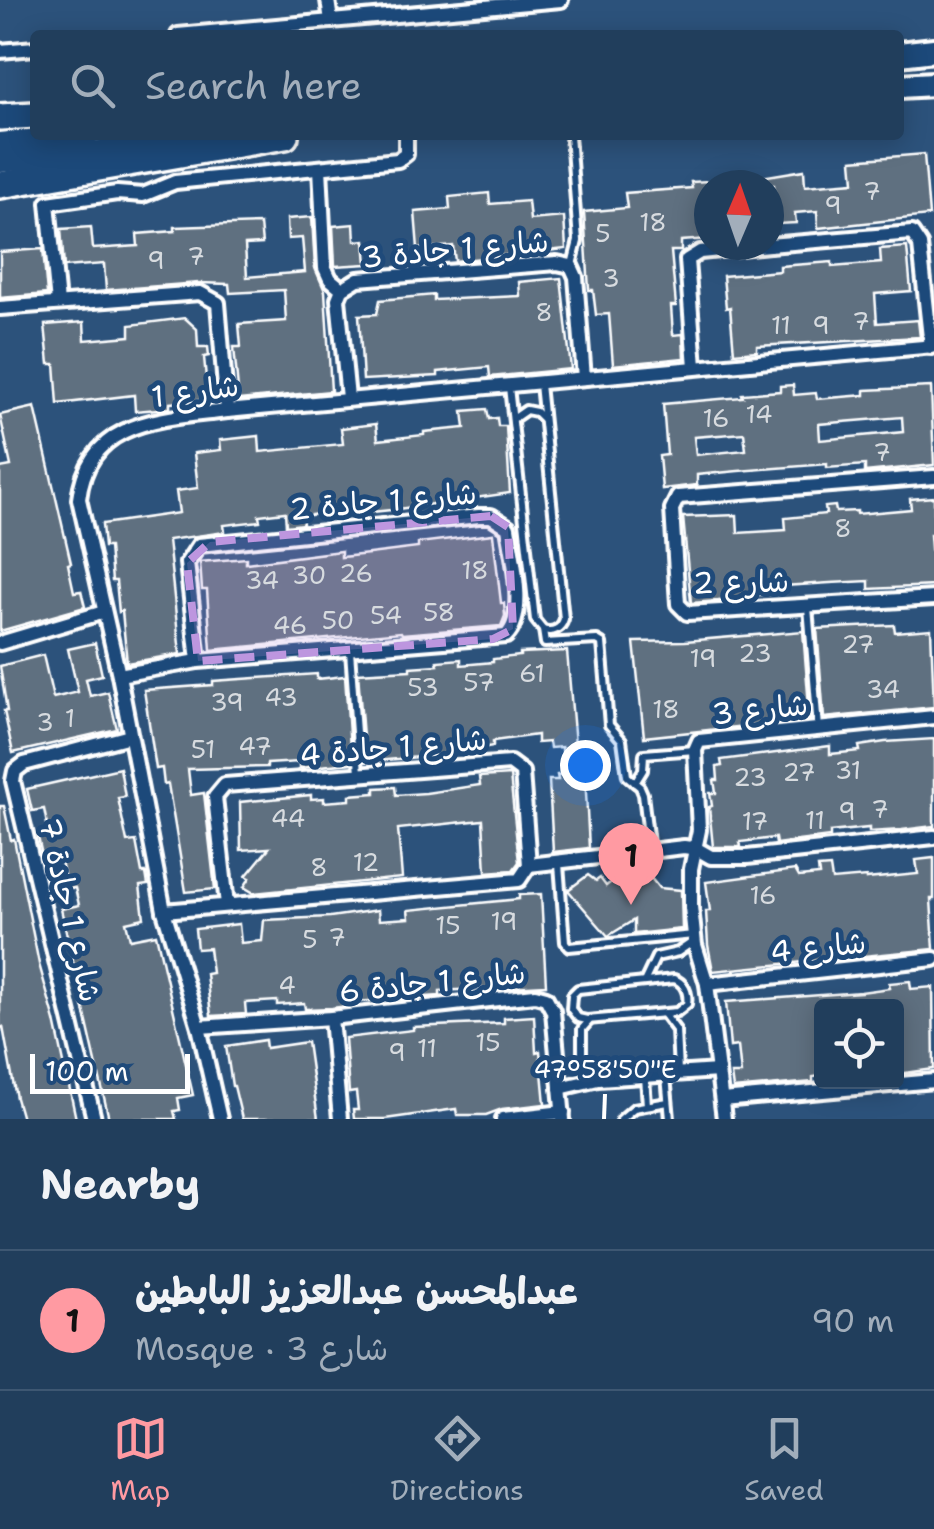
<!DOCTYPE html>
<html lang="en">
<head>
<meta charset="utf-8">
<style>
	:root { --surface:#213e5c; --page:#294562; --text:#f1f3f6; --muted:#a2aebb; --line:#3e5772; --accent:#ff9aa2 }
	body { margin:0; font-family:"Shantell Sans","Playpen Sans Arabic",sans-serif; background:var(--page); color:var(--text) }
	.controls { position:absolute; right:30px; bottom:30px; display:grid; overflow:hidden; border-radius:10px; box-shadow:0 5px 25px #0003 }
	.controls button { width:90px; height:90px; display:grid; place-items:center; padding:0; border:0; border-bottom:2px solid var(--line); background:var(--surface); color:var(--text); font:50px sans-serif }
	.compass { position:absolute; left:694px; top:170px; width:90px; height:90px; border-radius:50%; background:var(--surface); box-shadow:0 5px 25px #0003; rotate:2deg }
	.scale { position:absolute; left:30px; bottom:25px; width:160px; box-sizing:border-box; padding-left:10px; border:5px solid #fff; border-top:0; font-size:28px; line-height:35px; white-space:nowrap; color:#fff; -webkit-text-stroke:8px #1f4a7a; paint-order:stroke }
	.you { position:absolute; left:585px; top:765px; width:35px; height:35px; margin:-25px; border:8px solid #fff; border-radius:50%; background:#1a73e8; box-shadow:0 0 0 15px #1a73e833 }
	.badge { display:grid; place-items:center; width:65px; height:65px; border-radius:50%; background:var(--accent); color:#111; font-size:32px; font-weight:700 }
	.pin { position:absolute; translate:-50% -82px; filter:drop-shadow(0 2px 5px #0008) }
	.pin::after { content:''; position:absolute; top:52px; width:35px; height:30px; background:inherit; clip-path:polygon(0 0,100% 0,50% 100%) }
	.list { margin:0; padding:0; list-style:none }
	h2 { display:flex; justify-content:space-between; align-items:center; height:130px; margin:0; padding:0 40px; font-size:42px }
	h2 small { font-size:32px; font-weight:400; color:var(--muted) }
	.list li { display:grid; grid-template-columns:65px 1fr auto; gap:30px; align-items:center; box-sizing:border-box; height:140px; padding:0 40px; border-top:2px solid var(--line) }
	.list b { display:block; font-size:38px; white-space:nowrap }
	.list p { margin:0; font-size:32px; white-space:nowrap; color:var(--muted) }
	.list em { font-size:32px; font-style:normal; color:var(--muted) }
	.icon { flex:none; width:55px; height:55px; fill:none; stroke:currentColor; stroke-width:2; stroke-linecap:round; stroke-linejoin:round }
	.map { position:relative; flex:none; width:934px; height:1119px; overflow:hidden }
	.search { position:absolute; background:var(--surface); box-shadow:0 5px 25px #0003; left:30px; right:30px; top:30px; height:110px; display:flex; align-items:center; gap:25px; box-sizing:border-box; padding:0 35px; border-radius:10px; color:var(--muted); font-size:38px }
	.sheet { height:270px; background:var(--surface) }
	nav { display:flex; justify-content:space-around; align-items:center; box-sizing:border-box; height:140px; border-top:2px solid var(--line); background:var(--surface); font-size:28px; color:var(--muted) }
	nav a { display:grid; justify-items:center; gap:5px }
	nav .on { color:var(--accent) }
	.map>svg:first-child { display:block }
	.building { fill:#5f7080; stroke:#fff; stroke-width:2.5; fill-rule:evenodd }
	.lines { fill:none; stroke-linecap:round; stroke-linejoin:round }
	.service-casing { stroke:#fff; stroke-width:14 }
	.minor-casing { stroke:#fff; stroke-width:20 }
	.trunk-casing { stroke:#fff; stroke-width:30 }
	.motorway-casing { stroke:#fff; stroke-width:32 }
	.service { stroke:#1f4a7a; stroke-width:6 }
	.minor { stroke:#1f4a7a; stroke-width:12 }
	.trunk { stroke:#1f4a7a; stroke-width:22 }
	.motorway { stroke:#1f4a7a; stroke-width:25 }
	.marked { fill:#bd96df; fill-opacity:0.2; stroke:#bd96df; stroke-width:8; stroke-dasharray:20 12; stroke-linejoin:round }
	.ticks { fill:none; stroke:#fff; stroke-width:4 }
	.labels { text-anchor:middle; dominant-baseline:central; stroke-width:10; stroke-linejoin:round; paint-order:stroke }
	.number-label { font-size:25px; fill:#d7dbdf }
	.street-label { font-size:30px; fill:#fff; stroke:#1f4a7a }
	.ticks-label { font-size:25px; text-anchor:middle; fill:#fff; stroke:#1f4a7a; stroke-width:10; stroke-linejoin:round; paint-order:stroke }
</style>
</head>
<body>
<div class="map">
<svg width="934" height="1119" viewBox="0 0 934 1119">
	<rect width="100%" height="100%" fill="#2c527b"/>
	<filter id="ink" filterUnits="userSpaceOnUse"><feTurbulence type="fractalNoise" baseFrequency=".01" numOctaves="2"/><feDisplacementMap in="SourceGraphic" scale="20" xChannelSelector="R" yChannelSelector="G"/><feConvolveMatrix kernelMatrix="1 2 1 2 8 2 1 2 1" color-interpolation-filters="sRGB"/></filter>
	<g filter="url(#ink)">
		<!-- building -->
		<g class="building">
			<path d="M924,154L929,216L818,228L817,211L795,213L796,223L777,224L774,185H750V179L804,170L805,186L854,182L852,160Z"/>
			<path d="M709,181V239L681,241V251H671L676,306H671L673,335L683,334L684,358L613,365L609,314L596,315L593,290H589L584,212L627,208L625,193L692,188L691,182Z"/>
			<path d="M489,193L490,204L528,201L530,220L564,217L566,249L455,261L453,246L418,249L415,212L450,209L449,197Z"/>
			<path d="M312,217L315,268L325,291L331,391L239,400L234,347H241L239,324L286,321L284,290L230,293L229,284L199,283L106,290L104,264L64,267L61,229L91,227L93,249L138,246L137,234L175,231V227L260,224L262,244L245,245L247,277L305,272L302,238L288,239L287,219Z"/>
			<path d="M354,224L355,241L365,240L367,264L335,266L333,226Z"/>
			<path d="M907,247L911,291L875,294L877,323L918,320L920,337L757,346V351L734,353L730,307L726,308L723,276L780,271V266L832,262V267L881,263L880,249Z"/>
			<path d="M43,249L47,294L0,298V252Z"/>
			<path d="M561,278L571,369L490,377L489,367L438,372V376L363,380L359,315L377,314L380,300L434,295V300L520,296L519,282Z"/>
			<path d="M185,318L197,329L198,347H208L209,356L204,357L208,400L170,403V408L135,411L134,395L58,404L55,364H49L45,325L84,322L85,340L130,336V325Z"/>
			<path d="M793,385L794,395L816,393L817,399L865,395V390L931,387L934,465L865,472V465L827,468V464L738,471L697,475V485L662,489L659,456L667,455L663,404L743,397L742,394L780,391V386ZM902,417L903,432L820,440L819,424ZM744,433L746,450L696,455L694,437Z"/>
			<path d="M35,407L71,563L68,564L74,592L81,591L85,607L0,631V468L11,466L0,415Z"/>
			<path d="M487,409L489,419L497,418L498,426H506L510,493L391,510L352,514V510L302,516L303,524L286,526L285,512L259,515L260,521L224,525L225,532L168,540L180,654L127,663L122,611L119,612L116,581H112L109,547H104L102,524L179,513L176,491L198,488L194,453L221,450L220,440L259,436L260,452L343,444L341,428L376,424L378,440L424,435V432L465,428L463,411Z"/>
			<path d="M934,497V535H930L934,586L869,589V581L830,583L784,586L785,593L746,596V599L691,603L683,517L737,515L738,533L786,530L785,518L826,514L825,507L835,506L836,512L857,511V514L911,509L910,499Z"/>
			<path d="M493,534L501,603H504L505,616L501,626L402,634L401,632L211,650L207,590H202L200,562L246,558V563L341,551V557L369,554L418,548V543Z"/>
			<path d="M894,625L895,632L931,629L934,707L824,718L817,629Z"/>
			<path d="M803,631L810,719L644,737L634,642L685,641Z"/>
			<path d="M95,643L102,675L86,679L90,696L108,692L117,729L13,753L4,711H7L0,666L43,655L53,698L78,692L68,649Z"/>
			<path d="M567,651L576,756H584L589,848L553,852L549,780H558L557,775L563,774L562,747L550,748L549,742L537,743V735L493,741V746L441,755L365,762L358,673L410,670V667L438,665L437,661L461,659V665L493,662V659L520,656V653Z"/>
			<path d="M317,674V679L345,676L351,763L299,768V762L267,764V767L188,769L191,795L204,793L215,889L186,892L168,784L164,785L162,768L156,769L144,690L213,685V681Z"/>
			<path d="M934,739V826L902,830L869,832V828L830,832V837L798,841L776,844L775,838L740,842L741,847H713L709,807L712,806L710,793H716L714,780H718L717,767L722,766L721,760L830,746V754L860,751L859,746L885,742Z"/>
			<path d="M120,768L125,797L118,798L127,842L136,841L142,873H146L148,885L140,886L144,918L126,922L130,939L156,934L193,1095L178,1098L180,1110L174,1111L176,1119H109L61,909L79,905L75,888L67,889L60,856L43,860L38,837L49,835L44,809L32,811L27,789Z"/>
			<path d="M510,775L519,862L513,870L486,872L483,820L398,829L402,878L254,893L244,887L250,878L246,876L269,848L241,850L240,802L311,795V799L324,798V802L350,800V795L375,793V788L395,787L396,795L426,793L480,785L479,777Z"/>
			<path d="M0,806H4L11,840L14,839L39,964L55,1021L76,1119H22L16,1098L3,1027L0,1028Z"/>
			<path d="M934,858V899H931L934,949L713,971L708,945L706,911H710L706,882L795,870L799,877L819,875L818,868L830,867L832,880L866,877V879L918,874L916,860Z"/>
			<path d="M638,862L659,888L681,890L682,929L634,934V920L608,936L568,890L588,875L596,881L600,878L606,886Z"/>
			<path d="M541,894L546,985L440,991V996L356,1002V1005L332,1008L305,1009L304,1003L277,1005V1001L245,1003L246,1014L211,1016L206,974L212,973L209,948L197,949L195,929L239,924L241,943L262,941L264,920L330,917L378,910L379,920L409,918L408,910L519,899V895Z"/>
			<path d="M910,981L911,989L933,987L934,1069L898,1074L896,1006H822V1033L817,1034L821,1076L813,1077V1082L733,1089L731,1074H741L738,1046L730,1047L726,1002L861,992L890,988L889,983Z"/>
			<path d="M534,1016L536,1052L540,1051L545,1104L502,1109L486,1115H457L456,1109L385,1119H354L353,1110H358L356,1092L349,1093L345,1038L413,1030V1027L504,1023V1018Z"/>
			<path d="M265,1040L266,1048L307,1042L318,1119H242L234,1086H232L226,1046Z"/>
		</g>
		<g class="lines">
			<defs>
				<g id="service">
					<path d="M570,135L578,241L572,265"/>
					<path d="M509,387L535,620L543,630C553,633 561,629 564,619L540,384"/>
					<path d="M513,419L526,410L536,412L543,419"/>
					<path d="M808,607L818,728"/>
					<path d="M543,630L545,643L597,640L602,643L609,725L622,740L627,776L640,787L643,794L650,852"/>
					<path d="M350,651L359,773"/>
					<path d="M635,783L643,770L644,754L695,750"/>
					<path d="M559,864L565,942L569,947L694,935"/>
					<path d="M674,979C684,982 689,993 687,1004L677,1012L587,1020L578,1018L571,1009L572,995L578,989Z"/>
					<path d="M645,980L656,957L678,952L694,941"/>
					<path d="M664,1014L676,1030L678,1072"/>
					<path d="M589,1021L582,1029V1062L591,1078"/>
					<path d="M666,1076L670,1119"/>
					<path d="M645,1077L647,1105"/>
					<path d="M621,1119L634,1108L668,1102"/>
				</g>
				<g id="minor">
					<path d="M328,0L331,21"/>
					<path d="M178,35L561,0"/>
					<path d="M0,51L35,48"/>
					<path d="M320,168L325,268L330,279L342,289"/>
					<path d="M769,245L912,233L920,245L931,347"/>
					<path d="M58,303L48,203L117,193L143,195L175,182L398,160L406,154V135"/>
					<path d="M0,308L200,293L218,303L227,411"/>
					<path d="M695,367L687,260L700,252L769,245"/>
					<path d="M348,398L338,299L342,289L358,279L557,263L571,266L576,277L584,378"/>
					<path d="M934,477L678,497L672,509L678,604L687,613L934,598"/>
					<path d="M0,643L104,612"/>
					<path d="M119,675L198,661L506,636C528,615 512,556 508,527L491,516H479L199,545L187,563L198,661"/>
					<path d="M529,865L684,847L697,849L711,857H747L934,837"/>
					<path d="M164,911L519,880L529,865L522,772L510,763L225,785L215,797L227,905"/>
					<path d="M707,984L934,959"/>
					<path d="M331,1018L340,1119"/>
					<path d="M199,1027L331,1018L535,995L546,998L553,1011L563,1119"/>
					<path d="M560,1088L598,1079L718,1071"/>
					<path d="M722,1100L934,1081"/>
					<path d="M94,1119L13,781L15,771L24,764L130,736"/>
					<path d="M220,1119L199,1027L164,911L119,675L79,499C88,418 164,419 227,411L934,346"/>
					<path d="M503,1119L563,1112"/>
					<path d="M724,1119L707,984L695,945L691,907V869L699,830L695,750L699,741L934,717"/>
				</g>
				<g id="trunk">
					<path d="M899,54L934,50"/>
					<path d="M899,86L934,84"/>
					<path d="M0,144L87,135"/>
					<path d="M0,161L193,142"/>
				</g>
				<g id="motorway">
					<path d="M0,117L35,115"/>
					<path d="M0,185L285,136"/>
				</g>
			</defs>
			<!-- service casing -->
			<use href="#service" class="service-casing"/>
			<!-- minor casing -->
			<use href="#minor" class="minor-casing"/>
			<!-- trunk casing -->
			<use href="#trunk" class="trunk-casing"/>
			<!-- motorway casing -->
			<use href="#motorway" class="motorway-casing"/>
			<!-- service -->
			<use href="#service" class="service"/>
			<!-- minor -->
			<use href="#minor" class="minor"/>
			<!-- trunk -->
			<use href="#trunk" class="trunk"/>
			<!-- motorway -->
			<use href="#motorway" class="motorway"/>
		</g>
	</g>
	<!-- marked area -->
	<path class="marked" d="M491,516L508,527L513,629L493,639L198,661L187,563L210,542Z"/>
	<!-- ticks -->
	<path class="ticks" d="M604,1119L605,1094"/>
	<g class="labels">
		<!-- number labels -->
		<g class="number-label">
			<text x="872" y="191">7</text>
			<text x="833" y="205">9</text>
			<text x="653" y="222">18</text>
			<text x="603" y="233">5</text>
			<text x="196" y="256">7</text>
			<text x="156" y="260">9</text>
			<text x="611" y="278">3</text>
			<text x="544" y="312">8</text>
			<text x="861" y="321">7</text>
			<text x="781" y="325">11</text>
			<text x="821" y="325">9</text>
			<text x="759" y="414">14</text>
			<text x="716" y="418">16</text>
			<text x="882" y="452">7</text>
			<text x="843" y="528">8</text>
			<text x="475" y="570">18</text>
			<text x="356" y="573">26</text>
			<text x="309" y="575">30</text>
			<text x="262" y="580">34</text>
			<text x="439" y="612">58</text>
			<text x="386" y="615">54</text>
			<text x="338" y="620">50</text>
			<text x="290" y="625">46</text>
			<text x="858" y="644">27</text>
			<text x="755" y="653">23</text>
			<text x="703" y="658">19</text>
			<text x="532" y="673">61</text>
			<text x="479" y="682">57</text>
			<text x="423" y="687">53</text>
			<text x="883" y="689">34</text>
			<text x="281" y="697">43</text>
			<text x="227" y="702">39</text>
			<text x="666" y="709">18</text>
			<text x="70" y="718">1</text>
			<text x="45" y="722">3</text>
			<text x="255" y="746">47</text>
			<text x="203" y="749">51</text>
			<text x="848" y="770">31</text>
			<text x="799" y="772">27</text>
			<text x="750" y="777">23</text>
			<text x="880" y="809">7</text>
			<text x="847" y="811">9</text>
			<text x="288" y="818">44</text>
			<text x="815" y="820">11</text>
			<text x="755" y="821">17</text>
			<text x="366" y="862">12</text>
			<text x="319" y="867">8</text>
			<text x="763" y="895">16</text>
			<text x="504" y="921">19</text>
			<text x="448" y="925">15</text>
			<text x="337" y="937">7</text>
			<text x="310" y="939">5</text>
			<text x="287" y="985">4</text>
			<text x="488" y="1042">15</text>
			<text x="427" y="1048">11</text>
			<text x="397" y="1052">9</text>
		</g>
		<!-- street labels -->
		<g class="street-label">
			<text transform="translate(455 249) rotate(-5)">شارع 1 جادة 3</text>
			<text transform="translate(195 391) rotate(-8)">شارع 1</text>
			<text transform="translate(383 501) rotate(-5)">شارع 1 جادة 2</text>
			<text transform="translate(741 582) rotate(-1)">شارع 2</text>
			<text transform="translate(760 709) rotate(-6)">شارع 3</text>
			<text transform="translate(393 747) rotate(-5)">شارع 1 جادة 4</text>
			<text transform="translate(70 910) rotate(77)">شارع 1 جادة 7</text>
			<text transform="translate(818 947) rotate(-6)">شارع 4</text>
			<text transform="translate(432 982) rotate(-6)">شارع 1 جادة 6</text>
		</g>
	</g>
	<g class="ticks-label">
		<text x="605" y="1078">47°58'50"E</text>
	</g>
</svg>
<div class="controls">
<button><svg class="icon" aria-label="locate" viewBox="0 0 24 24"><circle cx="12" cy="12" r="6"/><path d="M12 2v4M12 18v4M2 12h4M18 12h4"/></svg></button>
</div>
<svg class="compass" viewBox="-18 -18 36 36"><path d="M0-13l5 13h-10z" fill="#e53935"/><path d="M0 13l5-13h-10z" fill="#a2aebb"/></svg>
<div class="scale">100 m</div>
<div class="you"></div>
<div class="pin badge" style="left:631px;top:905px">1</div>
<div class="search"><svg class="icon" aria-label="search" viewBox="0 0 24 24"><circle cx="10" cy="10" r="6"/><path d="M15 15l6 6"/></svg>Search here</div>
</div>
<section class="sheet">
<h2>Nearby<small></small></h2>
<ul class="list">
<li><span class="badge">1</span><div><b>عبدالمحسن عبدالعزيز البابطين</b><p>Mosque · شارع 3</p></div><em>90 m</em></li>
</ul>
</section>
<nav>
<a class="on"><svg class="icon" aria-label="map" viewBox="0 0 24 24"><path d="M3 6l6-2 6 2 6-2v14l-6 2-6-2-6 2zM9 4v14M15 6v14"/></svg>Map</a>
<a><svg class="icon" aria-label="directions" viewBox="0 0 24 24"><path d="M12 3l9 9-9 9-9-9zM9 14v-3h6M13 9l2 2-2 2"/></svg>Directions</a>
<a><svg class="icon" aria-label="saved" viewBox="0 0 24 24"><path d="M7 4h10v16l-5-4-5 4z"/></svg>Saved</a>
</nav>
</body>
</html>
